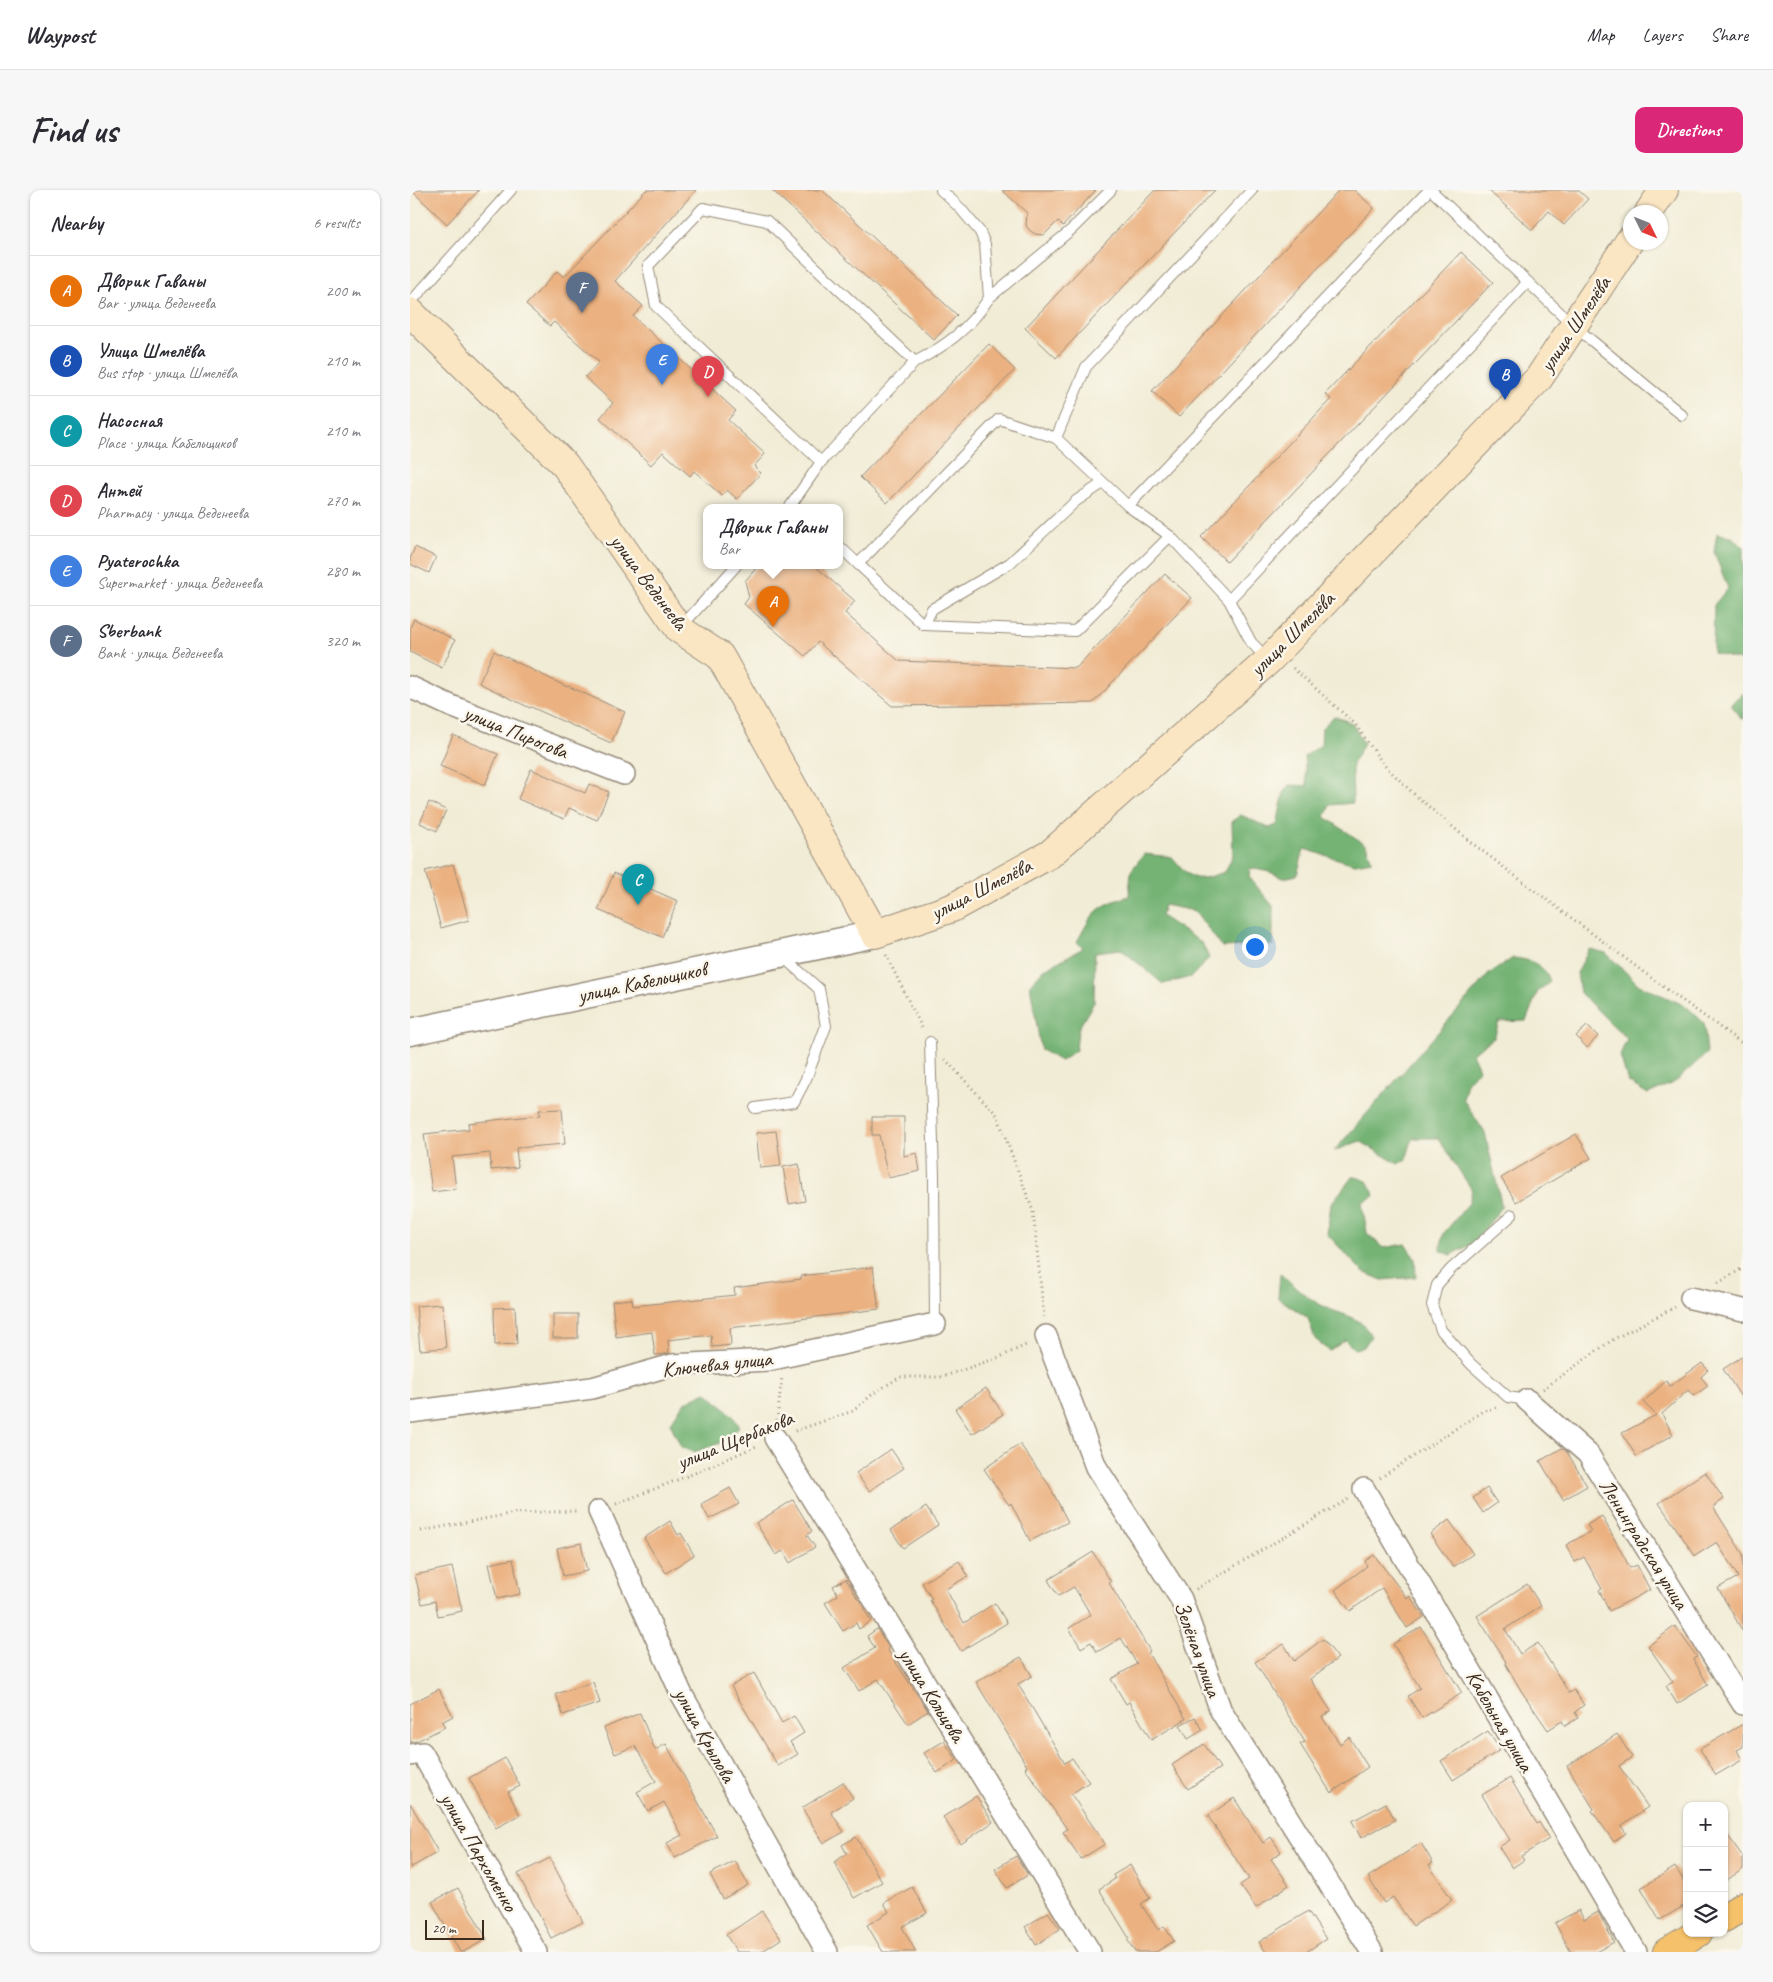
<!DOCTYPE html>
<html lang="en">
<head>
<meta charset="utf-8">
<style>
	:root { --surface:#fff; --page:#f7f7f7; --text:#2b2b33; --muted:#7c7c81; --line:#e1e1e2; --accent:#db2777 }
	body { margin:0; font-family:Caveat,sans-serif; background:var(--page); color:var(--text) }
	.controls { position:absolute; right:15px; bottom:15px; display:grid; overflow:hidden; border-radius:10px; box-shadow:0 1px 4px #0004 }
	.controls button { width:45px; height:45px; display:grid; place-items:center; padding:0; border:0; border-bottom:1px solid var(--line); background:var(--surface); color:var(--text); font:25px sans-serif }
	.compass { position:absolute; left:1213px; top:15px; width:45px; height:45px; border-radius:50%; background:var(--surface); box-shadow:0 1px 4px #0004; rotate:133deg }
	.scale { position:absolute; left:15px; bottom:12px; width:59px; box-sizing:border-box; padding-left:5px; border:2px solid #3b2a1e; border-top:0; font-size:14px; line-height:18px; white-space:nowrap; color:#3b2a1e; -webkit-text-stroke:4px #fbf7ec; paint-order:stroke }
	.you { position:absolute; left:844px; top:756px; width:18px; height:18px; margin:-12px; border:4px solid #fff; border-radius:50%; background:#1a73e8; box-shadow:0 0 0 8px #1a73e833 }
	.badge { display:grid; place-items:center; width:32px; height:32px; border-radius:50%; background:var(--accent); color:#fff; font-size:16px; font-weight:700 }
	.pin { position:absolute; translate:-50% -41px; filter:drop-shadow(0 1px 2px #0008) }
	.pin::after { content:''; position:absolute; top:26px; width:18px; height:15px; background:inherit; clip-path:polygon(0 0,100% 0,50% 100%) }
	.popup { position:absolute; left:293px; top:314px; width:140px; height:65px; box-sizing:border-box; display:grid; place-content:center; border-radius:10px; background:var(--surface); filter:drop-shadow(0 1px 4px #0005); font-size:16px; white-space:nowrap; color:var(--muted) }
	.popup b { font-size:19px; color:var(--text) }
	.popup::after { content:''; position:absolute; left:50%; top:100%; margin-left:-10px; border:10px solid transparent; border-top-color:var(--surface) }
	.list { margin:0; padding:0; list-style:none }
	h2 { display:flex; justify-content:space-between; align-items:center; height:65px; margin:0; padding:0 20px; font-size:21px }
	h2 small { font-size:16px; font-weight:400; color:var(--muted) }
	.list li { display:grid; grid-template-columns:32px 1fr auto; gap:15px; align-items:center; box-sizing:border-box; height:70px; padding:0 20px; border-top:1px solid var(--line) }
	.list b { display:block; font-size:19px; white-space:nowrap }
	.list p { margin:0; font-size:16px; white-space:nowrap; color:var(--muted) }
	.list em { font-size:16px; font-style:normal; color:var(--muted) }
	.icon { flex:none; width:28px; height:28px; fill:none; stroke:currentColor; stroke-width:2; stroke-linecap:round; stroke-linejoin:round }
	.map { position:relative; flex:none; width:1333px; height:1762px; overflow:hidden; border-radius:10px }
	header { display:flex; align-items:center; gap:30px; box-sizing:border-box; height:70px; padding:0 25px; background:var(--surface); border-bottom:1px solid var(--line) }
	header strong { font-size:24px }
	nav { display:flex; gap:28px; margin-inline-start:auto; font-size:18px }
	.intro { display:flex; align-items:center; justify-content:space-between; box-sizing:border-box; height:120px; padding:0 30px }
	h1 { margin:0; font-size:35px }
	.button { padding:12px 22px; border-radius:10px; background:var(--accent); color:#fff; font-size:18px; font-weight:700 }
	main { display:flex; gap:30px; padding:0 30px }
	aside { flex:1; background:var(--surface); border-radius:10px; box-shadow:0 1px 4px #0004 }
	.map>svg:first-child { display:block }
	.forest { fill:#74b374; stroke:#586e49 }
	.building { fill:#ebb180 }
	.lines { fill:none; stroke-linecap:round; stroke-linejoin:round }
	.service-casing { stroke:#968b7a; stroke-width:12 }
	.minor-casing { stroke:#968b7a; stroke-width:24 }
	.tertiary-casing { stroke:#968b7a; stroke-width:29 }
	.secondary-casing { stroke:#968b7a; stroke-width:30 }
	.primary-casing { stroke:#968b7a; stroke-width:30 }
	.path { stroke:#968b7a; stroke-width:3; stroke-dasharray:1 4; stroke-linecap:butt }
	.service { stroke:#fff; stroke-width:10 }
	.minor { stroke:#fff; stroke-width:21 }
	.tertiary { stroke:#fff; stroke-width:26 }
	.secondary { stroke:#fbe6c4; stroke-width:28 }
	.primary { stroke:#f5c16b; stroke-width:28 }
	.labels { text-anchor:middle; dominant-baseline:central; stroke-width:5; stroke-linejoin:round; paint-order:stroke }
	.street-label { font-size:21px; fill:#3b2a1e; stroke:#fbf7ec }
</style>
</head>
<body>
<header>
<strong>Waypost</strong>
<nav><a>Map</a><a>Layers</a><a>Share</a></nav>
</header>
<div class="intro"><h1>Find us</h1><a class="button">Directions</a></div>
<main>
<aside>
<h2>Nearby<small>6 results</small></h2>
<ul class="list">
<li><span class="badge" style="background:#e8710a">A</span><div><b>Дворик Гаваны</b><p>Bar · улица Веденеева</p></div><em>200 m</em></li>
<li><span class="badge" style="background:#1a4fb4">B</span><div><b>Улица Шмелёва</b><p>Bus stop · улица Шмелёва</p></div><em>210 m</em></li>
<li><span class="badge" style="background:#0f9aa8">C</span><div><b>Насосная</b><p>Place · улица Кабельщиков</p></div><em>210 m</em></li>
<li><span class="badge" style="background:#e0444e">D</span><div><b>Антей</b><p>Pharmacy · улица Веденеева</p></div><em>270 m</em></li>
<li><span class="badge" style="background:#3f7fe0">E</span><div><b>Pyaterochka</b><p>Supermarket · улица Веденеева</p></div><em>280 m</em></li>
<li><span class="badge" style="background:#5c6f8a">F</span><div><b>Sberbank</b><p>Bank · улица Веденеева</p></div><em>320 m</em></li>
</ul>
</aside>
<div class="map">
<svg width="1333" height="1762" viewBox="0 0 1333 1762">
	<rect width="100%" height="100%" fill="#fbf7ec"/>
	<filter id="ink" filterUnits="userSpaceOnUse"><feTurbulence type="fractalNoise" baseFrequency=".02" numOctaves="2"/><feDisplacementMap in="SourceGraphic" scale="10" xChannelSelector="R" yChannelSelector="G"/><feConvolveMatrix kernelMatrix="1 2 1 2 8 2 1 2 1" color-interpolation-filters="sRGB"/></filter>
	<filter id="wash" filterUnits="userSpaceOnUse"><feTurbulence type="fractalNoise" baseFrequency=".0096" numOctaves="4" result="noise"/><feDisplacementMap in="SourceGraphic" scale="20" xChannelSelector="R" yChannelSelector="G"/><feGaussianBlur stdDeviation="1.12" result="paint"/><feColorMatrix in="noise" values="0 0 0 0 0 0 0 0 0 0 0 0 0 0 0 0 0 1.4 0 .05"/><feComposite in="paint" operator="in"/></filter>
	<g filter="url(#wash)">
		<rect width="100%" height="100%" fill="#f1ecd5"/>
		<!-- forest -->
		<g class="forest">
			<path d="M1307,343L1324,348L1333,357V471L1303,463L1304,415L1318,398L1304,362Z"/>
			<path d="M1333,503V529L1330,528L1321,514Z"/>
			<path d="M924,526L942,533L954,554L942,574L943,613L920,615L915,627L956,655L962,671L945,674L894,659L887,685L873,688L860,682L840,678L839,687L863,716V755L812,757L785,721L754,715L751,726L792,753L799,768L781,787L753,794L711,759L685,762L684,812L668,839L666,860L651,871L631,860L620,795L633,780L673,758L667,752C683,722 686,716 719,706L721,681L734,664L762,667C784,692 783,692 815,682L823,665L822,631L831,625L859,638L867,635L874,601L880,595L897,596L894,567L911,555L912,538Z"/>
			<path d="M1179,759L1196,763L1229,795L1276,816L1294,833L1297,863L1265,892L1238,904L1218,892L1210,865L1217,849L1170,803L1167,783Z"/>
			<path d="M1103,768C1119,769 1136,775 1140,792L1128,801L1116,831L1089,832L1084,848L1062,863L1069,879L1057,893L1053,909L1075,943L1092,1017L1064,1053L1041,1065L1030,1060L1034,1043L1059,1013L1062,1000L1028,948H1003L996,969L988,974L950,951L924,961L1079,784Z"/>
			<path d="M943,986L957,991L965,1006L952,1012L957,1043L973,1058L996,1054L1005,1069L1006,1087L972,1090L953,1082L917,1044L921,1014Z"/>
			<path d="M870,1084C884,1095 899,1110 915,1117C935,1127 949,1124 961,1146L954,1157L944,1159L935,1150L920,1161L905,1149L898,1128L868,1108Z"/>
			<path d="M296,1202L323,1226L329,1237L316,1251L284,1262L271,1257L260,1233L274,1213Z"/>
		</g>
		<g id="blocks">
			<!-- building -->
			<g class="building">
				<path d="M1,0H69L37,34Z"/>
				<path d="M236,0H286L205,91L233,116L223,126L326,221L318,230L355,264L344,276L351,283L327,309L317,300L312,306L284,281L280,286L253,262L241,275L190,228L203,213L175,187L189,172L144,132L140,136L116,115L147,81L154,87Z"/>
				<path d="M362,0H412L547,125L524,150Z"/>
				<path d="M592,0H686L653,36L648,31L634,45L625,44L619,40L616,35L617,23Z"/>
				<path d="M745,0H805L646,168L615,138Z"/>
				<path d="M929,0H944L964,18L769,227L742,201Z"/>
				<path d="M1078,0H1168L1178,9L1154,35L1139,21L1122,40Z"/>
				<path d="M1051,62L1083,92L817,372L791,347L921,209L915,204Z"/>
				<path d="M579,154L605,180L477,313L450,287Z"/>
				<path d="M5,357L26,367L19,383L0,374V369Z"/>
				<path d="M348,376H405L445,411L435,423L489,471L666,478L755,384L782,408L683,513L482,516L408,452L395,466L334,414L339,407L335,391Z"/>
				<path d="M4,429L45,450L32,478L0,462V438Z"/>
				<path d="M84,461L157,497L158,496L215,522L201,553L121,517L120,518L69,493Z"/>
				<path d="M43,545L88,564L75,595L30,576Z"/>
				<path d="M121,579L175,603L179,594L199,602L187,630L159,618L154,629L108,609Z"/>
				<path d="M19,612L36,620L27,641L10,633Z"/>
				<path d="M43,674L59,730L31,738L15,681Z"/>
				<path d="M204,683L268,711L252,747L188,720Z"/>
				<path d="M1177,836L1188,846L1177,858L1166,846Z"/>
				<path d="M152,919L155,954L106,958L108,977L81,980L80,963L42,967L46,999L22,1002L14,944L59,939L58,933L130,925L129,920Z"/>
				<path d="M462,927H494V966L507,963L510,981L478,988L469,945H462Z"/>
				<path d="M366,941L371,976L350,978L346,943Z"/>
				<path d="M1166,944L1181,968L1106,1012L1091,988Z"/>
				<path d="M389,974L395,1011L379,1014L373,977Z"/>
				<path d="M463,1077L469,1119L320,1138L321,1155L302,1157L301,1145L258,1150L259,1163L255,1164L245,1165L242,1142L206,1147L202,1111L222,1109L223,1116L325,1105L324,1098L391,1089V1086Z"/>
				<path d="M32,1114L36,1158L10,1160L6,1116Z"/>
				<path d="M105,1117L107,1154L85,1155L84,1118Z"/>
				<rect x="143" y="1124" width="25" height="24"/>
				<path d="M1333,1166V1210L1313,1179Z"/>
				<path d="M1292,1173L1298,1180L1291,1187L1298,1196L1283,1206L1278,1200L1252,1224L1263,1245L1226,1266L1212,1243L1246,1225L1233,1212L1256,1191L1260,1196Z"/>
				<path d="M576,1198L593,1224L562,1244L545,1219Z"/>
				<path d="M610,1254L639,1295L658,1332L620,1351L601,1313L599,1315L574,1279Z"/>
				<path d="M1152,1258L1157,1262L1177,1296L1153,1310L1130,1271Z"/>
				<path d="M481,1259L494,1278L459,1301L446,1283Z"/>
				<path d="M1295,1282L1314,1309L1303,1317L1333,1364V1442L1308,1398L1328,1387L1307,1352L1285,1366L1249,1313Z"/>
				<path d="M320,1298L329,1314L299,1329L291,1314Z"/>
				<path d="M1077,1298L1087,1313L1073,1323L1063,1308Z"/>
				<path d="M383,1310L402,1341L397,1345L405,1357L380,1373L373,1361L366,1365L346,1333Z"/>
				<path d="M516,1317L528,1335L493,1358L481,1340Z"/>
				<path d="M1192,1326L1220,1378L1227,1375L1240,1400L1199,1421L1189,1400L1192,1399L1174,1367L1165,1372L1156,1355L1181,1341L1177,1335Z"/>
				<path d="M1039,1330L1063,1364L1043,1377L1020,1344Z"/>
				<path d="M260,1331L268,1345L271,1343L284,1365L256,1383L234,1348Z"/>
				<path d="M171,1353L177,1381L153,1386L147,1358Z"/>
				<path d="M683,1362L701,1392L699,1393L740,1461L738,1463L776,1529L741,1550L719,1512L716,1514L701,1489L727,1474L711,1448L687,1462L681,1452L671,1458L659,1438L681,1425L664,1397L648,1406L638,1390Z"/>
				<path d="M964,1365L997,1408L1000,1406L1014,1427L997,1438L972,1398L940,1421L925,1400L957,1376L955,1371Z"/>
				<path d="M103,1369L110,1404L87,1409L79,1374Z"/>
				<path d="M549,1371L558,1386L536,1399L554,1433L585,1413L597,1433L551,1461L520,1410L522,1409L512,1393Z"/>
				<path d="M42,1377L52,1421L28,1426L25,1411L12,1414L5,1385Z"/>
				<path d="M436,1389L461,1431L449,1439L446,1433L433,1441L415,1413L428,1405L423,1396Z"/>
				<path d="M1117,1394L1131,1416L1095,1439L1110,1464L1128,1453L1159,1503L1164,1500L1174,1515L1165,1522L1168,1528L1155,1536L1152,1531L1138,1540L1112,1502L1095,1473L1096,1472L1067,1426Z"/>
				<path d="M1265,1436L1287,1467L1283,1469L1298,1495L1267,1514L1256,1496L1263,1492L1238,1456Z"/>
				<path d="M1011,1437L1052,1503L1012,1528L998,1506L1010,1498L983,1454Z"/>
				<path d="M467,1439L479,1458L477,1459L518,1521L498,1534L468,1489L449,1501L434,1478L465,1458L457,1446Z"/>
				<path d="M913,1449L928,1468L900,1489L921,1521L912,1527L930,1554L939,1547L958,1577L921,1603L890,1554L895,1552L845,1472L874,1454L884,1471Z"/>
				<path d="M611,1467L622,1486L608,1494L655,1573L662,1568L679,1592L661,1604L695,1654L671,1669L653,1642L657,1639L615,1578L617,1576L566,1492Z"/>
				<path d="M344,1483L372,1533L384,1526L394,1543L380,1552L388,1564L368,1576L321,1496Z"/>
				<path d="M183,1492L190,1513L153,1525L146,1504Z"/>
				<path d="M29,1499L43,1526L32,1532L35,1537L7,1551L0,1552V1514Z"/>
				<path d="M230,1523L245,1560L256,1554L307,1646L265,1668L257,1653L272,1645L254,1612L238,1621L227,1602L246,1591L225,1556L205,1564L194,1538Z"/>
				<path d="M785,1527L793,1540L778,1549L770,1535Z"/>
				<path d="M1333,1534V1557L1327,1560L1332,1570L1306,1585L1290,1559Z"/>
				<path d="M1078,1541L1090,1560L1043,1590L1031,1571Z"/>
				<path d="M1207,1544L1222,1567L1209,1576L1238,1617L1211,1636L1216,1643L1204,1652L1182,1621L1184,1619L1157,1576Z"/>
				<path d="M534,1551L547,1570L527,1583L514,1563Z"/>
				<path d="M794,1554L810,1578L778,1599L762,1575Z"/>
				<path d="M95,1568L110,1596L98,1602L110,1625L86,1638L59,1588Z"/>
				<path d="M1100,1588L1127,1634L1129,1632L1139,1649L1111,1666L1114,1670L1102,1678L1089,1657L1100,1650L1072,1605Z"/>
				<path d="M433,1592L443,1608L421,1622L434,1642L414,1653L392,1618Z"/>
				<path d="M566,1606L583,1632L551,1654L533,1627Z"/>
				<path d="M824,1608L853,1653L861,1647L871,1662L861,1669L879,1695L846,1718L830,1695L839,1689L798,1626Z"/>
				<path d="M0,1613L28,1662L0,1678Z"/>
				<path d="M976,1613L985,1630L951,1648L942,1631Z"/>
				<path d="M1314,1640L1333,1667V1679L1314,1692Z"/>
				<path d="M446,1647L472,1692L444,1708L424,1672L437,1664L432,1655Z"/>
				<path d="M1011,1653L1023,1673L1019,1675L1042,1710L1003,1736L983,1707L974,1713L958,1687Z"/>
				<path d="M606,1666L618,1685L597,1698L585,1679Z"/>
				<path d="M140,1668L173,1732L141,1748L108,1684Z"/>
				<path d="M325,1671L338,1695L313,1709L300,1684Z"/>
				<path d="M720,1675L740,1708L731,1714L748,1740L754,1736L764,1751L746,1762H725L717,1749L719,1748L689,1699L705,1689L703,1685Z"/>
				<path d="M1265,1677L1277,1696V1714L1250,1730L1231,1698Z"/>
				<path d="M502,1697L517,1723L492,1737L506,1762H473L457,1735L479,1722L474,1713Z"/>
				<path d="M48,1698L77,1749L53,1762H50L22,1712Z"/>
				<path d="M1169,1720L1174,1730L1188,1722L1204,1752L1186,1762H1161L1145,1733Z"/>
				<path d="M352,1721L371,1749L351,1762H327L316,1745Z"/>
				<path d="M898,1721L916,1749L896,1762H856L849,1752Z"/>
				<path d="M638,1722L650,1739L626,1755L615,1737Z"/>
			</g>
		</g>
	</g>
	<g filter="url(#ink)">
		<use href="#blocks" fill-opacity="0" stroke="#968b7a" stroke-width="1"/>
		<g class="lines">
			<defs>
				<g id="service">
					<path d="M531,0L550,18L570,42L575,54L579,108"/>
					<path d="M1021,0L1164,136L1272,225"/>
					<path d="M0,113L101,0"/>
					<path d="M505,172C537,155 559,139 579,108L661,40L701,0"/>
					<path d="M646,248L676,177L842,0"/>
					<path d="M718,316L1019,0"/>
					<path d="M379,318L411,272L505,172L357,31L293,18L238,76L246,116L411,272"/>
					<path d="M760,346L665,441L514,435L448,374L589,229L646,248L718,316L760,346L819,410L841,452L858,470"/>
					<path d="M429,356L448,374"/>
					<path d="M819,410L1118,92"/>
					<path d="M514,435L522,419L600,373L666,311L693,293"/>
					<path d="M270,438L326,376"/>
					<path d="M520,852L524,986L525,1134"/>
					<path d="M345,918L384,912L396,889L416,836L409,799L372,766"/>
					<path d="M1102,1025L1041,1079L1027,1095L1022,1115L1031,1140L1061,1174L1098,1207L1117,1210"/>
				</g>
				<g id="minor">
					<path d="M0,497L41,516L214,584"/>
					<path d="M1281,1108L1333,1120"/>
					<path d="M636,1146L686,1277L771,1409L811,1521L962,1762"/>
					<path d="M1117,1210L1178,1264L1333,1514"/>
					<path d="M0,1222L182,1198L262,1175L358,1170L525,1134"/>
					<path d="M365,1248L680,1762"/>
					<path d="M954,1299L1226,1762"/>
					<path d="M189,1321L272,1505L417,1762"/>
					<path d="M0,1565L12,1563L126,1762"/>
				</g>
				<path id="tertiary" d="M0,842L465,744"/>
				<g id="secondary">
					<path d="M1239,22L1254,0"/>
					<path d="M0,122L155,275L269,439L310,466L465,744L542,718L640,664L859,470L1129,188L1220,50"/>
				</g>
				<g id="primary">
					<path d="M1314,1728L1333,1716"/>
					<path d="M1257,1762L1288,1743"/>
				</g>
			</defs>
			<!-- service casing -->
			<use href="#service" class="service-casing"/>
			<!-- minor casing -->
			<use href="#minor" class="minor-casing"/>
			<!-- tertiary casing -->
			<use href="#tertiary" class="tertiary-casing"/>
			<!-- secondary casing -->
			<use href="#secondary" class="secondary-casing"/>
			<!-- primary casing -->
			<use href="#primary" class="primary-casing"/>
			<!-- path -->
			<g class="path">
				<path d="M883,478L945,534L974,575L1004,604L1063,654L1244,790L1333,854"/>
				<path d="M476,765L513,840"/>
				<path d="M535,869L587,925L623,1021L634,1127"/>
				<path d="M1308,1093L1333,1078"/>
				<path d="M1133,1199L1202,1150L1265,1117"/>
				<path d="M367,1230L372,1187"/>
				<path d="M385,1241L443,1221L464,1203L490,1187H532L590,1167L618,1154"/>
				<path d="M970,1288L1073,1221L1088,1217"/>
				<path d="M206,1314L280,1285L349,1255"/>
				<path d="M11,1341L105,1323L169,1321"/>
				<path d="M786,1399L938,1309"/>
			</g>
			<!-- service -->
			<use href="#service" class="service"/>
			<!-- minor -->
			<use href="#minor" class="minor"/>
			<!-- tertiary -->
			<use href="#tertiary" class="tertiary"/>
			<!-- secondary -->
			<use href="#secondary" class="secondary"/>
			<!-- primary -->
			<use href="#primary" class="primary"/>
		</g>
	</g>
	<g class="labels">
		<!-- street labels -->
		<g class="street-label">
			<text transform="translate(1165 134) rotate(-56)">улица Шмелёва</text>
			<text transform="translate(239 392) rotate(53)">улица Веденеева</text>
			<text transform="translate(882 444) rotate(-45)">улица Шмелёва</text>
			<text transform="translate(106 542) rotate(22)">улица Пирогова</text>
			<text transform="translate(571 699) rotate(-27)">улица Шмелёва</text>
			<text transform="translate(232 792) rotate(-12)">улица Кабельщиков</text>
			<text transform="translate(307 1174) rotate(-6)">Ключевая улица</text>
			<text transform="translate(325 1250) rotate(-22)">улица Щербакова</text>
			<text transform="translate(1234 1354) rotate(58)">Ленинградская улица</text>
			<text transform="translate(788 1459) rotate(70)">Зелёная улица</text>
			<text transform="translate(522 1505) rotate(58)">улица Кольцова</text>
			<text transform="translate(1090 1531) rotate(60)">Кабельная улица</text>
			<text transform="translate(295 1545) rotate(61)">улица Крылова</text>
			<text transform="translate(69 1662) rotate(60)">улица Пархоменко</text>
		</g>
	</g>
</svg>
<div class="controls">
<button>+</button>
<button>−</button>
<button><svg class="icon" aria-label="layers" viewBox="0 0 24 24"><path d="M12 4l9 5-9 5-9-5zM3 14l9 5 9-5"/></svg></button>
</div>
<svg class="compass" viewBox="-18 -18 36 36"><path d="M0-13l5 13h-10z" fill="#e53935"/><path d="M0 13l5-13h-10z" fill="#7c7c81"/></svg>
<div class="scale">20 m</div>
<div class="you"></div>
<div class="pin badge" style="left:363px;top:437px;background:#e8710a">A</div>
<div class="popup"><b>Дворик Гаваны</b>Bar</div>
<div class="pin badge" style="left:1095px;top:210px;background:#1a4fb4">B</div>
<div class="pin badge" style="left:228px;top:715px;background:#0f9aa8">C</div>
<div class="pin badge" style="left:298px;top:207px;background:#e0444e">D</div>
<div class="pin badge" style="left:252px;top:195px;background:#3f7fe0">E</div>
<div class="pin badge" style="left:172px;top:123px;background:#5c6f8a">F</div>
</div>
</main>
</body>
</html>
